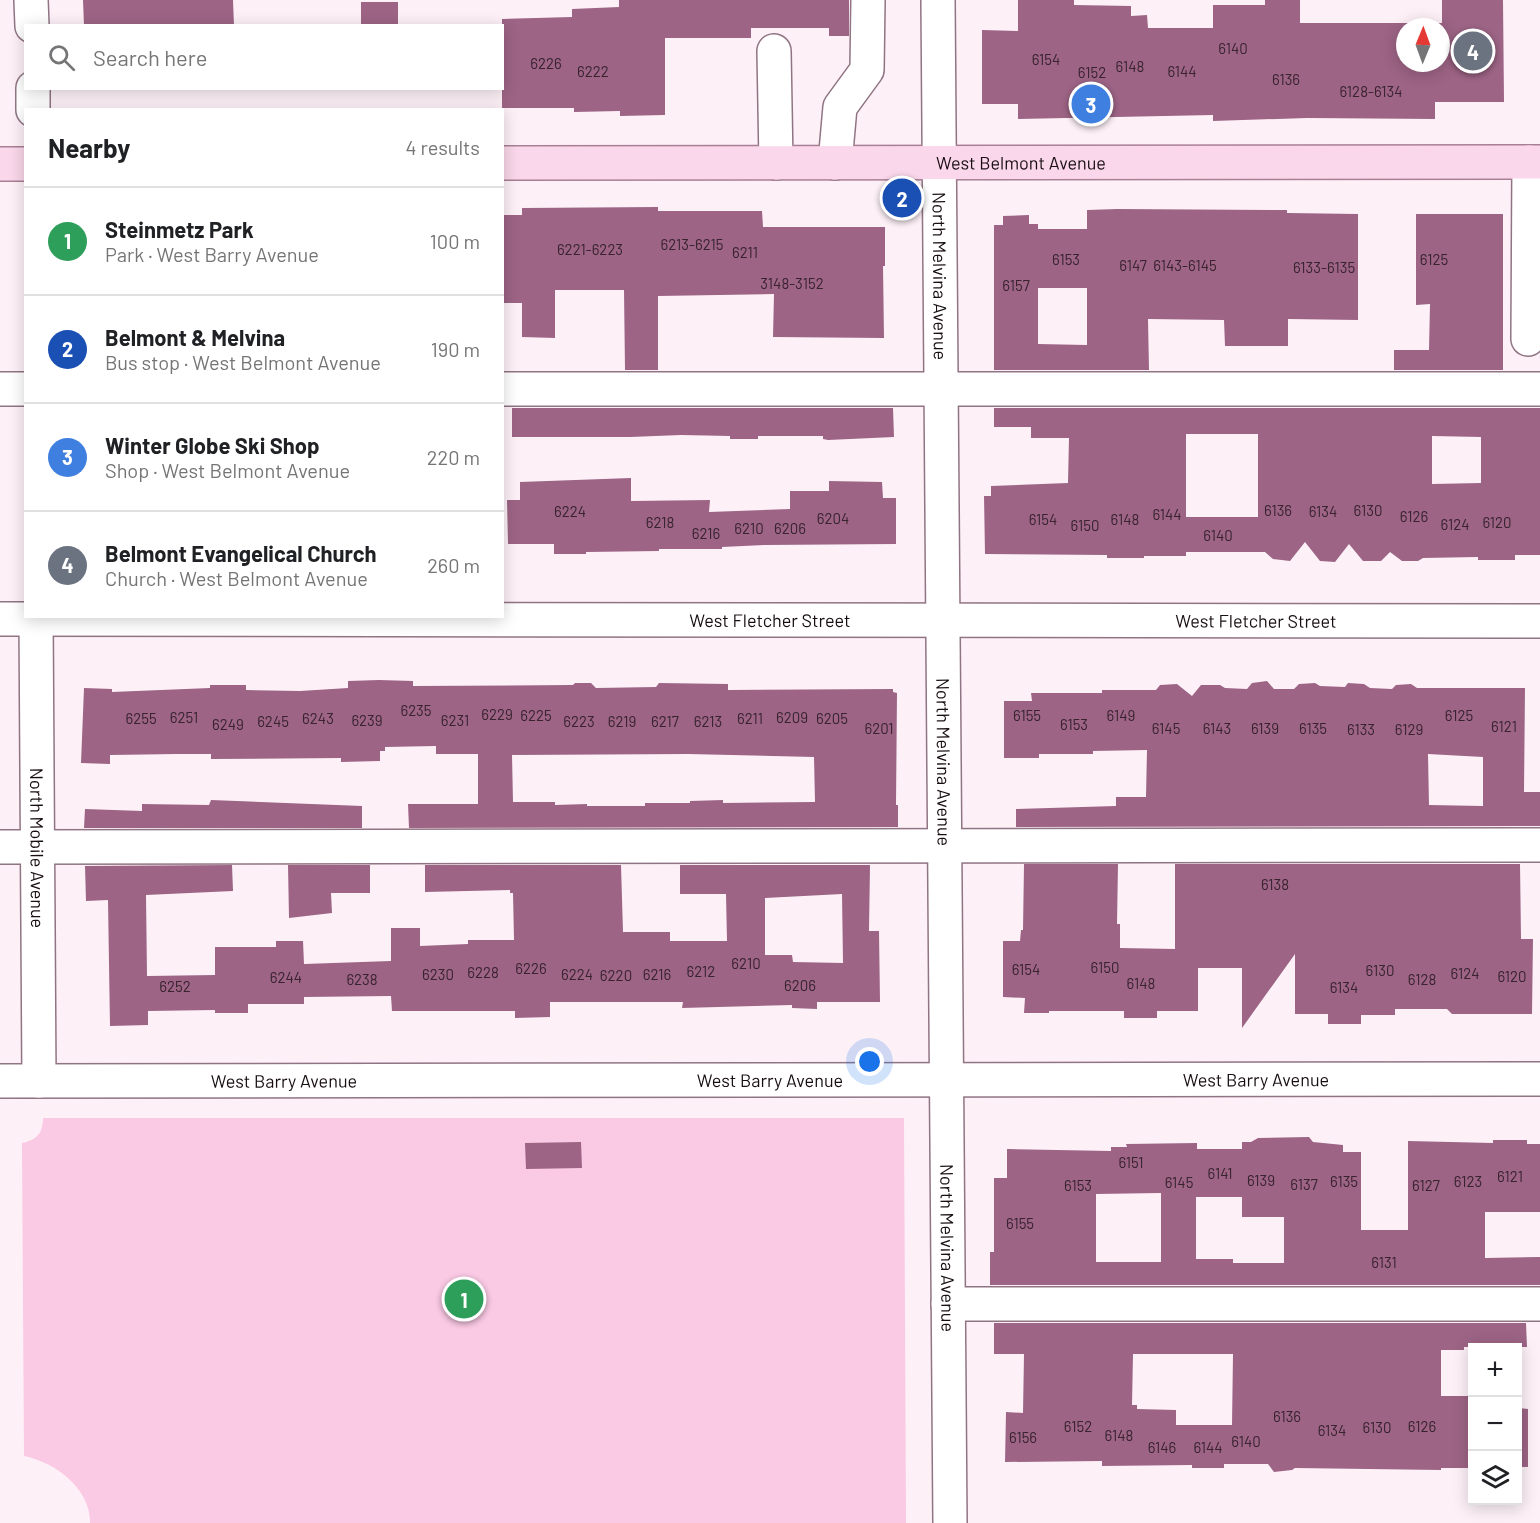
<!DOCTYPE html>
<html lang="en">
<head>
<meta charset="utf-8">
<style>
	:root { --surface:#fff; --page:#f2f2f2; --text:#202124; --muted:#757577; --line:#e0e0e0; --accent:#1a73e8 }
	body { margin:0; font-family:Barlow,sans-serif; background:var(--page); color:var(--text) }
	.controls { position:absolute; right:18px; bottom:18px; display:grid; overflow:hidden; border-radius:0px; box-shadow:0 3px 15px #0003 }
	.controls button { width:54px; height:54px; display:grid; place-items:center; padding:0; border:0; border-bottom:2px solid var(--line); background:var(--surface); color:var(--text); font:30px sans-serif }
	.compass { position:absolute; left:1396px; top:18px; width:54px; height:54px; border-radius:50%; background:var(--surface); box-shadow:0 3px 15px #0003; rotate:1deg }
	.you { position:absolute; left:870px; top:1062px; width:21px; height:21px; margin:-15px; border:4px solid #fff; border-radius:50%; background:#1a73e8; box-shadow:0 0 0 9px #1a73e833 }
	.badge { display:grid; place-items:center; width:39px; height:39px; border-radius:50%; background:var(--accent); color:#fff; font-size:20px; font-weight:700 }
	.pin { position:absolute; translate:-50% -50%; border:3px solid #fff; box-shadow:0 2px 6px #0006 }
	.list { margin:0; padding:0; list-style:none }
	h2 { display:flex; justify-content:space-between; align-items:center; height:78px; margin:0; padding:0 24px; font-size:26px }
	h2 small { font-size:20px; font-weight:400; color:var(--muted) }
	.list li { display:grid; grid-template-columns:39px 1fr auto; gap:18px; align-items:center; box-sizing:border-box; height:108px; padding:0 24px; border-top:2px solid var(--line) }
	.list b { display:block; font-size:22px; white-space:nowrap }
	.list p { margin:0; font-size:20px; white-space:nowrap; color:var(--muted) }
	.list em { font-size:20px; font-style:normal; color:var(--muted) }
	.icon { flex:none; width:33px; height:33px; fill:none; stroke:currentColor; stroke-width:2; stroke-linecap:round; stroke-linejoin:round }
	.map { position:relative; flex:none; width:1540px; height:1523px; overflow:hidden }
	.search { position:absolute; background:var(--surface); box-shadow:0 3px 15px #0003; left:24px; top:24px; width:480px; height:66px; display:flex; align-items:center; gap:15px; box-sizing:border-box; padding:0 21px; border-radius:0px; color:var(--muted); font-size:22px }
	.panel { position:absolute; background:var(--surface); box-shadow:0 3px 15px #0003; left:24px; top:108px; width:480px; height:510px; border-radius:0px }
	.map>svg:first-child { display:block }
	.green { fill:#fac9e4 }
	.building { fill:#9d6485; fill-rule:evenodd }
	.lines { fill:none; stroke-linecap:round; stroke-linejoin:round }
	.minor-casing { stroke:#907483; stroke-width:36 }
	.major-casing { stroke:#a87f95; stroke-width:36 }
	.minor { stroke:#fff; stroke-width:33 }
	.major { stroke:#fad7ea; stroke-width:33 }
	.labels { text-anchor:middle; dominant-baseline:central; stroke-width:4.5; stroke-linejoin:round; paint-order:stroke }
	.number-label { font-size:15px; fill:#38232f }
	.street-label { font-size:18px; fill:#170d12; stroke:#fdf1f7 }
</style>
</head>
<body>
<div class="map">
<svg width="1540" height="1523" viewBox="0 0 1540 1523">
	<rect width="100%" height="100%" fill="#fdf1f7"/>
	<!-- green -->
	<path class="green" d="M43,1118H904L906,1523H90C91,1489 55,1462 24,1456L22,1143C37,1140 43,1133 43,1118Z"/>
	<!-- building -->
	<g class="building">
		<path d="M83,0H233L234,26H84Z"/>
		<path d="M619,0H849V36H829V28H751V38H665V115L620,116V111L574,112V108H502V19L572,17V9L619,7Z"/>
		<path d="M1018,0H1074V5L1131,6V16L1147,15L1148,28H1213V5H1265V0H1300V23H1442V0H1503L1504,102H1435V119L1307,118L1213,121V115L1018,119V104H982V30L1018,31ZM1405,27H1441V63H1405Z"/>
		<rect x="361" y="2" width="37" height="24"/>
		<path d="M658,207V211H762L763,227H885V266H883L884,338L773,337L774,294L658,296V370H625L624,290H555V338L522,337V303H502V215H522V208Z"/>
		<path d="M1117,209L1287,210V213L1358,214V320L1288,319V346H1225L1224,320L1148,319L1149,370H994V225H1003V216L1029,215V224H1038V229H1087V210ZM1038,288H1087V345L1038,344Z"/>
		<path d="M1416,214H1503V370H1394V350H1429L1430,304L1416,305Z"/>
		<path d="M512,408H893L894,437L828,440L823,439V436H758V439H730V436L681,435L630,437H512Z"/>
		<path d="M994,408H1540V555H1515V560H1478V557L1423,558L1418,561H1402L1390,552L1381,561H1363L1349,544L1335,562L1320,561L1305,542L1290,561L1273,559L1265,552H1186V556H1144V558H1107V555L985,554L984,496H991V486L1068,483L1069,438H1031V427H994ZM1186,434H1258V517H1186ZM1432,436L1481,437V483L1432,484Z"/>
		<path d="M631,478V501L710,500L709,512L790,509V491H829V481L882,482L883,498H896V544L764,545L722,547V549H659V551L586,552V554H554V544H508L507,500H520V482Z"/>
		<path d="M379,680L413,681V686L573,685L575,683H591L596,688L656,687L659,683L728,684V690L893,689V692L897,693L896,805H898V827L409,828L408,804H478V754H436V746L385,747V751H380V761L341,762V758L211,759V754H177L110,755V764L81,763L84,688L112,689V692L210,688V685H246V690L300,691L348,688V681ZM688,754L814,757L815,802L723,803V800L690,801V803H645V806H587V804L555,805V802H513L512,755Z"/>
		<path d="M1267,681L1274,689H1294L1299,684L1315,683L1320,686L1345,687L1348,683L1364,684L1370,688L1392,689L1396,685L1411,684L1417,688H1525L1524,792H1540V826L1016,827V809L1116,806V797H1146L1147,750L1093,751V754H1039V758H1004V701H1032L1031,693H1102V690H1156L1160,685L1177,684L1192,696L1201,685H1220L1225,688L1247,689L1252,683ZM1428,754L1483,757V806L1429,805Z"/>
		<path d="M211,800L362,806V828H84L85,809L142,811V804L209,805Z"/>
		<path d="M1024,864H1118L1117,924H1120V948L1175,949V864H1520L1521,939H1533L1532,1014H1452L1447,1009H1395V1015H1361V1024H1328V1014H1295V954L1242,1028V968H1198V1011H1157V1018H1124V1011H1049V1013H1024L1025,998L1003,997V941H1020L1021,930H1023Z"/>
		<path d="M232,865L233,891L146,895L147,976L215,975V947H276V941H303L304,964L391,961V928H420V946L468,944V940H514L513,893H510V890L425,892V865H621L623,932H670V941H727L726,894H680V865H870L869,931H879L880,1002H817V1009L792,1008V1005L682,1008L683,1002H550V1017L515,1018V1011H392L391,996L304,997V1004H248V1013H215V1010L148,1011V1025L110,1026L108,900L86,901L85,866ZM842,894L843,963L793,962L792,955H765V898Z"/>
		<path d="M288,865H370V893H331L332,913L289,918Z"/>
		<path d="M1309,1137L1313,1142L1343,1145V1152H1361V1230H1408V1141L1493,1143V1140H1527V1144H1540V1212H1485V1258L1540,1257V1285H990V1252H994V1178H1007V1149L1111,1151V1147H1127L1126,1144L1197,1143V1149H1242V1142H1251L1258,1138ZM1161,1193V1262H1096V1194ZM1196,1197H1242V1217H1284V1263H1233V1259H1196Z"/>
		<path d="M581,1142L582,1168L526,1169L525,1143Z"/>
		<path d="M994,1323H1526L1527,1347H1464V1350H1441V1396H1473V1468H1441V1470L1295,1468L1292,1470L1274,1472L1268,1464H1224V1468H1192V1465L1102,1466V1461L1005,1462L1006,1412L1023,1413L1024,1354H994ZM1133,1354H1233L1232,1425H1176V1410L1137,1409V1405H1132Z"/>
		<path d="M1518,1408L1528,1409V1467H1518Z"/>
	</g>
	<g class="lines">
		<defs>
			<g id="minor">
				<path d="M31,0L32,26"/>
				<path id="s1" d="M938,0L950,1523"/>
				<path d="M774,51L776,163"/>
				<path d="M33,88V110"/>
				<path d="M835,163L840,107L867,70L868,0"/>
				<path d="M1528,339L1529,162"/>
				<path d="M0,389H26"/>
				<path d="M502,389H1540"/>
				<path id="s2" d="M36,616L39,1081"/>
				<path id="s3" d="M0,619L1540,621"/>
				<path d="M0,847L1540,845"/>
				<path id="s4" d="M0,1081L1540,1079"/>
				<path d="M948,1304H1540"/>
			</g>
			<g id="major">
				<path id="s5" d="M502,163L1540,162"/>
				<path d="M0,164H26"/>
			</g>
		</defs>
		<!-- minor casing -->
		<use href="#minor" class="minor-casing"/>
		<!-- major casing -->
		<use href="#major" class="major-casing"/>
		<!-- minor -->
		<use href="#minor" class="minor"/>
		<!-- major -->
		<use href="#major" class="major"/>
	</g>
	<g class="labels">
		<!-- number labels -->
		<g class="number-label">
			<text x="1233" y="48">6140</text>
			<text x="1046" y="59">6154</text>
			<text x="546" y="63">6226</text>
			<text x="1130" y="66">6148</text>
			<text x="593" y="71">6222</text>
			<text x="1182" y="71">6144</text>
			<text x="1092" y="72">6152</text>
			<text x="1286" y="79">6136</text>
			<text x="1371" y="91">6128-6134</text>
			<text x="692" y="244">6213-6215</text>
			<text x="590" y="249">6221-6223</text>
			<text x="745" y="252">6211</text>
			<text x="1066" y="259">6153</text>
			<text x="1434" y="259">6125</text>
			<text x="1133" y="265">6147</text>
			<text x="1185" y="265">6143-6145</text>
			<text x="1324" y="267">6133-6135</text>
			<text x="792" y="283">3148-3152</text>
			<text x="1016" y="285">6157</text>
			<text x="1278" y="510">6136</text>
			<text x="1368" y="510">6130</text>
			<text x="570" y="511">6224</text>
			<text x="1323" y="511">6134</text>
			<text x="1167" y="514">6144</text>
			<text x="1414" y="516">6126</text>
			<text x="833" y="518">6204</text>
			<text x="1043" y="519">6154</text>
			<text x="1125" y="519">6148</text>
			<text x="660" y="522">6218</text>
			<text x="1497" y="522">6120</text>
			<text x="1455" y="524">6124</text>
			<text x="1085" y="525">6150</text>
			<text x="749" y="528">6210</text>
			<text x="790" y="528">6206</text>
			<text x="706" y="533">6216</text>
			<text x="1218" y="535">6140</text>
			<text x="416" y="710">6235</text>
			<text x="497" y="714">6229</text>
			<text x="536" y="715">6225</text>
			<text x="1027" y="715">6155</text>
			<text x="1121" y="715">6149</text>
			<text x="1459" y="715">6125</text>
			<text x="184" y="717">6251</text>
			<text x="792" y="717">6209</text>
			<text x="141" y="718">6255</text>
			<text x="318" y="718">6243</text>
			<text x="750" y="718">6211</text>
			<text x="832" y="718">6205</text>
			<text x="367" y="720">6239</text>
			<text x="455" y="720">6231</text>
			<text x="273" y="721">6245</text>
			<text x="579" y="721">6223</text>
			<text x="622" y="721">6219</text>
			<text x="665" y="721">6217</text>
			<text x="708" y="721">6213</text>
			<text x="228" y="724">6249</text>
			<text x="1074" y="724">6153</text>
			<text x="1504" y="726">6121</text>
			<text x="879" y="728">6201</text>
			<text x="1166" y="728">6145</text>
			<text x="1217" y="728">6143</text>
			<text x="1265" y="728">6139</text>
			<text x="1313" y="728">6135</text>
			<text x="1361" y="729">6133</text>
			<text x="1409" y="729">6129</text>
			<text x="1275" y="884">6138</text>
			<text x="746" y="963">6210</text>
			<text x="1105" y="967">6150</text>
			<text x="531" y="968">6226</text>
			<text x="1026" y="969">6154</text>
			<text x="1380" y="970">6130</text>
			<text x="701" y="971">6212</text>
			<text x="483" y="972">6228</text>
			<text x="1465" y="973">6124</text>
			<text x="438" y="974">6230</text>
			<text x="577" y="974">6224</text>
			<text x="657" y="974">6216</text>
			<text x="616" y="975">6220</text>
			<text x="1512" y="976">6120</text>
			<text x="286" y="977">6244</text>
			<text x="362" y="979">6238</text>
			<text x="1422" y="979">6128</text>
			<text x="1141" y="983">6148</text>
			<text x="800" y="985">6206</text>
			<text x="175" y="986">6252</text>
			<text x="1344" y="987">6134</text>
			<text x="1131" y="1162">6151</text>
			<text x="1220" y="1173">6141</text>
			<text x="1510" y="1176">6121</text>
			<text x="1261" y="1180">6139</text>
			<text x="1344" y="1181">6135</text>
			<text x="1468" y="1181">6123</text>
			<text x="1179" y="1182">6145</text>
			<text x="1304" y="1184">6137</text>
			<text x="1078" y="1185">6153</text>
			<text x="1426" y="1185">6127</text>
			<text x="1020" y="1223">6155</text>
			<text x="1384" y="1262">6131</text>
			<text x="1287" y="1416">6136</text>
			<text x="1078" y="1426">6152</text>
			<text x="1422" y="1426">6126</text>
			<text x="1377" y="1427">6130</text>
			<text x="1332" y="1430">6134</text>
			<text x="1119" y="1435">6148</text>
			<text x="1023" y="1437">6156</text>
			<text x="1246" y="1441">6140</text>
			<text x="1162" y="1447">6146</text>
			<text x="1208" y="1447">6144</text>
		</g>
		<!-- street labels -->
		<g class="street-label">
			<text stroke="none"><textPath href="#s5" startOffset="519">West Belmont Avenue</textPath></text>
			<text stroke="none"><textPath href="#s1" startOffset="276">North Melvina Avenue</textPath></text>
			<text stroke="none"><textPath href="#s3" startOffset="770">West Fletcher Street</textPath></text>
			<text stroke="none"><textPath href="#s3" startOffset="1256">West Fletcher Street</textPath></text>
			<text stroke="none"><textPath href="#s1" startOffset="762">North Melvina Avenue</textPath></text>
			<text stroke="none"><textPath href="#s2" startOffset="232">North Mobile Avenue</textPath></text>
			<text stroke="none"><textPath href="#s4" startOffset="284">West Barry Avenue</textPath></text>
			<text stroke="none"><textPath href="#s4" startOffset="770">West Barry Avenue</textPath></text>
			<text stroke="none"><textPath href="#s4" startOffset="1256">West Barry Avenue</textPath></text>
			<text stroke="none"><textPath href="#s1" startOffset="1248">North Melvina Avenue</textPath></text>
		</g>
	</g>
</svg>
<div class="controls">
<button>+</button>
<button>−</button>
<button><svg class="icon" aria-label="layers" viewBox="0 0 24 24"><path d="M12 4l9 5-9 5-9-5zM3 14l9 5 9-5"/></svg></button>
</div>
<svg class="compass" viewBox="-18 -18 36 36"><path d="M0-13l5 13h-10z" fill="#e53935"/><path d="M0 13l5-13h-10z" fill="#757577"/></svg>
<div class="you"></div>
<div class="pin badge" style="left:464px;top:1299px;background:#2e9e5b">1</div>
<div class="pin badge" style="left:902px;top:198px;background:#1a4fb4">2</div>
<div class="pin badge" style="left:1091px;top:104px;background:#3f7fe0">3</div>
<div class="pin badge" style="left:1473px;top:51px;background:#6b7280">4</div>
<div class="search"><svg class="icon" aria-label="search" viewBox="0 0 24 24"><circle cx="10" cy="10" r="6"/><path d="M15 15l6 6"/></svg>Search here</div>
<section class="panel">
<h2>Nearby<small>4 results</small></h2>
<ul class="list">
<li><span class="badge" style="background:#2e9e5b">1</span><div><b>Steinmetz Park</b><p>Park · West Barry Avenue</p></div><em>100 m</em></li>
<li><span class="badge" style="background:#1a4fb4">2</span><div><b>Belmont &amp; Melvina</b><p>Bus stop · West Belmont Avenue</p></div><em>190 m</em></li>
<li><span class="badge" style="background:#3f7fe0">3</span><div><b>Winter Globe Ski Shop</b><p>Shop · West Belmont Avenue</p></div><em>220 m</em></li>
<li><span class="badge" style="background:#6b7280">4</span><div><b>Belmont Evangelical Church</b><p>Church · West Belmont Avenue</p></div><em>260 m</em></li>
</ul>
</section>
</div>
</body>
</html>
